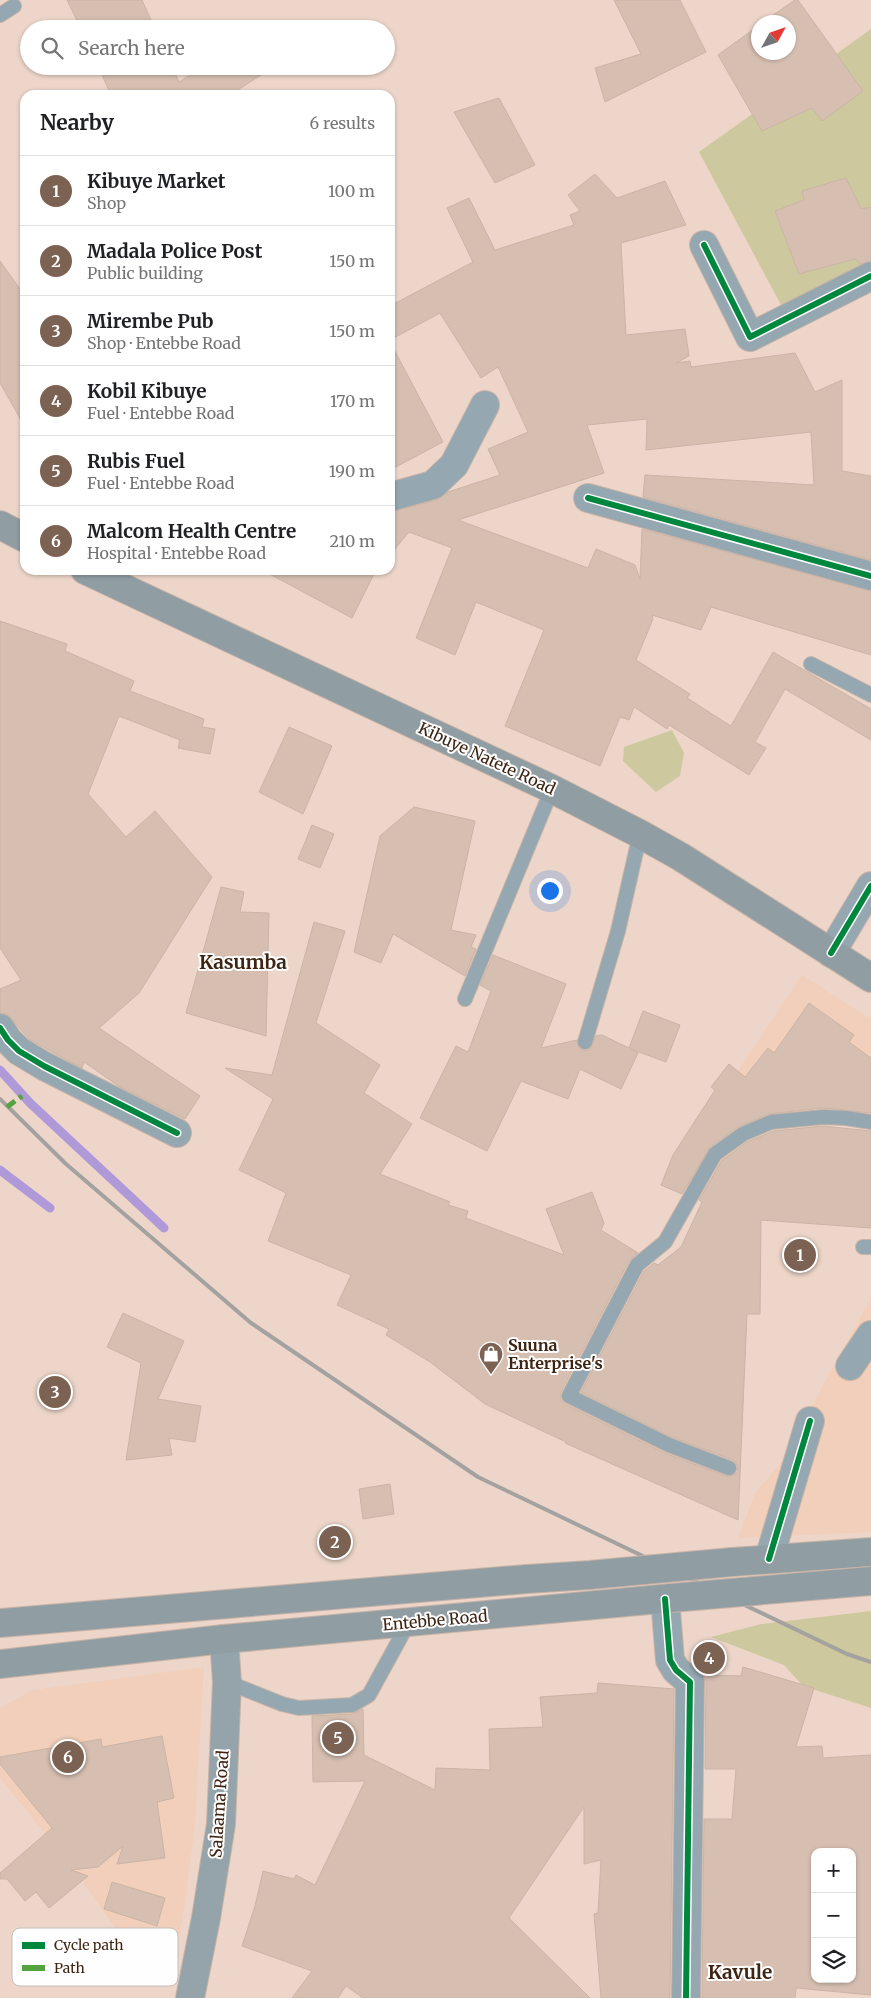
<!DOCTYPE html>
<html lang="en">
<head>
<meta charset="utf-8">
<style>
	:root { --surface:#fff; --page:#f6f6f6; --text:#202124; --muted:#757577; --line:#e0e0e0; --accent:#7b6253 }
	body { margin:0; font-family:Merriweather,serif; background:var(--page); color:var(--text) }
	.controls { position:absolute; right:15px; bottom:15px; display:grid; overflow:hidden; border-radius:10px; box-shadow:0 1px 4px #0004 }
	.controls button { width:45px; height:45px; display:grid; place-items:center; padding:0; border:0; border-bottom:1px solid var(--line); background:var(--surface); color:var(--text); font:25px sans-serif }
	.compass { position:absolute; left:751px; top:15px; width:45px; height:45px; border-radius:50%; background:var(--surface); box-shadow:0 1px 4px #0004; rotate:50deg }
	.you { position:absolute; left:549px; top:890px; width:18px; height:18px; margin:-12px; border:4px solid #fff; border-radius:50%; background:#1a73e8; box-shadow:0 0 0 8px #1a73e833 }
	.badge { display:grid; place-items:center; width:32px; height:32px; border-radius:50%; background:var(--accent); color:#fff; font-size:16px; font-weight:700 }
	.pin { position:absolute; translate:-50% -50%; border:2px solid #fff; box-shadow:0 1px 5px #0006 }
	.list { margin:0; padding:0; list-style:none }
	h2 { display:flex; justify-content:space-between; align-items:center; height:65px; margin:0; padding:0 20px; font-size:21px }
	h2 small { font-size:16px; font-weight:400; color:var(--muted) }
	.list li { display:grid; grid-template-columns:32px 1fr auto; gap:15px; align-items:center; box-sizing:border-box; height:70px; padding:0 20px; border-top:1px solid var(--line) }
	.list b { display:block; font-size:19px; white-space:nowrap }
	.list p { margin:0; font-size:16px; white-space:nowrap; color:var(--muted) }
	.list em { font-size:16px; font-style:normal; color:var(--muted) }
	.icon { flex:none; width:28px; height:28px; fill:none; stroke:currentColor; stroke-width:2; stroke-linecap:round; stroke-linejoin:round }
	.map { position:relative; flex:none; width:871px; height:1998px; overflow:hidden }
	.search { position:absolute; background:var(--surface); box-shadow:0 1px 4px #0004; left:20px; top:20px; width:375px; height:55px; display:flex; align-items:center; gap:12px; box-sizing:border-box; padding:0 18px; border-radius:28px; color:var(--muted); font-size:19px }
	.panel { position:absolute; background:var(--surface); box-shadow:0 1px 4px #0004; left:20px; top:90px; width:375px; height:485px; border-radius:15px }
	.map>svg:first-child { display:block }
	.built { fill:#f1cfba }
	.green { fill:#cec89e }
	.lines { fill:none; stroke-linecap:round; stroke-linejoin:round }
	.stream { stroke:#b099d8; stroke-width:9 }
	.building { fill:#d6bfb1; stroke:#cab4a6; fill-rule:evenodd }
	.lane-casing { stroke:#c8b3a7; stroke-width:16 }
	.street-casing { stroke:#c8b3a7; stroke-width:30 }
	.secondary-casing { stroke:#c8b3a7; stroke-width:30 }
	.primary-casing { stroke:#c8b3a7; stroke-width:30 }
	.lane { stroke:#95a7b0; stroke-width:14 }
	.street { stroke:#95a7b0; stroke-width:28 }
	.secondary { stroke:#95a4aa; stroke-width:28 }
	.primary { stroke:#909ea4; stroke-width:28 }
	.rail { stroke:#a4a2a0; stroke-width:4 }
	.primary-bridge-casing { stroke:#c8b3a7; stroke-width:30; stroke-linecap:butt }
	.primary-bridge { stroke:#909ea4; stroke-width:28 }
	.quiet { stroke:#54a33f; stroke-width:5; stroke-dasharray:10 5; stroke-linecap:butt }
	.cycleway-casing { stroke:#fefefe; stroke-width:9 }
	.cycleway { stroke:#00873e; stroke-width:6 }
	.labels { text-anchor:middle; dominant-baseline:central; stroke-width:4; stroke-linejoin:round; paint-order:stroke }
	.street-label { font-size:16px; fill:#3e2413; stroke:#fefefe }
	.poi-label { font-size:16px; font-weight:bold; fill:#3e2413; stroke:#fefefe; text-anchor:start }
	.quarter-label { font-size:19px; font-weight:bold; fill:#3e2413; stroke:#fefefe }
	.key { fill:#fefefe; stroke:#c4bdb8; stroke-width:1 }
	.key-label { font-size:14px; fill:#3e2413 }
</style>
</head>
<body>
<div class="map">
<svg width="871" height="1998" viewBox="0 0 871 1998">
	<rect width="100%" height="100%" fill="#edd6c9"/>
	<!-- built -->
	<g class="built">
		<path d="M802,975L871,1019V1114L797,1106L731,1081Z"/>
		<path d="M871,1298V1532L738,1538L755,1493L780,1464Z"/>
		<path d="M204,1667L195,1825L183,1917L171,1970L141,1965L69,1862L0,1778V1708L33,1690Z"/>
	</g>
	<!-- green -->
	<g class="green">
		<path d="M871,29V273L787,316L699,152Z"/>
		<path d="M672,730L684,753L680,776L656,792L623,761L624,747Z"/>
		<path d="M871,1611V1708L803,1686L784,1665L711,1637L761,1624Z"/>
	</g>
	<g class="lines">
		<!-- stream -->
		<g class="stream">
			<path d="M0,1070L30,1103L164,1228"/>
			<path d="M0,1170L50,1208"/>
		</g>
	</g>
	<!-- building -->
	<g class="building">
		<path d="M67,0H142L155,29H81Z"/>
		<path d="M614,0H680L706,52L605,102L595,68L641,54Z"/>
		<path d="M795,0H798L863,91L822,121L812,108L762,131L718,55L758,26V52H788V22H763Z"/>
		<path d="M98,66H172L179,82L204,66H275L230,95H111Z"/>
		<path d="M499,98L535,165L495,183L454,112Z"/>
		<path d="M595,174L617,198L665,181L686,225L621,243L626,335L685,329L689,356L676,363L690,361L691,367L795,353L815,392L842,380V471L871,476V560L643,497L645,475L814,485L811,432L646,450L647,419L587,425L604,473L458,520L588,568L596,549L635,565L640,579L642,529L871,591V655L711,607L701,630L652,615L653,619L636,660L690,694L687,698L731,726L773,652L871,709V740L785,689L755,742L766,748L749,775L669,725L667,729L634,707L629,720L620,717L600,766L505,726L544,630L476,602L455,655L416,638L452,548L409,532L390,555V512L437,500L448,492L500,475L488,449L528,432L498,367L481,378L440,313L390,340V306L473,262L447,208L469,198L495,250L574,225L570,215L580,211L568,195Z"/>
		<path d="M846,178L861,209L871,207V261L861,264L855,259L799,274L775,211L804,200L802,191Z"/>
		<path d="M0,261L25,296V427L0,383Z"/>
		<path d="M390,342L443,442L390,470Z"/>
		<path d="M262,570H376L352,618Z"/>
		<path d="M0,621L67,644L65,651L134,681L130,691L204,719L202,727L215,729L210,754L178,748L180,740L119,716L88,794L126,837L155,811L212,877L139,993L99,1028L200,1096L185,1119L120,1087L84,1062L82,1068L52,1052L29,1039L7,1014L0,1013V989L21,980L0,948Z"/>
		<path d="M289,727L332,746L303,814L259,792Z"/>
		<path d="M414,807L475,821L451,930L476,935L471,947L476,949L465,976L393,934L381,963L354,952L380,836Z"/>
		<path d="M312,825L334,834L320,868L298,859Z"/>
		<path d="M221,887L244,892L240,912L269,913L266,1036L186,1013Z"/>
		<path d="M314,922L345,931L316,1023L380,1065L364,1093L412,1124L380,1174L450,1202L448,1205L468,1211L466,1218L564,1255L546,1209L592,1192L604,1223L601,1230L638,1253L629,1261L561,1392V1400L565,1404L665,1453L726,1476H731L737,1472L738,1466L733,1460L672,1437L581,1392L644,1271L654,1263L658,1265L681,1247L702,1202L699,1200L722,1160L747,1142L773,1131L823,1126L871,1131V1228L761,1220L760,1314H747L738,1520L565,1443L566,1442L485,1404L430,1362L386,1335L389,1329L337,1305L351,1275L268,1241L286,1193L239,1170L273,1099L225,1068L272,1075Z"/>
		<path d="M493,955L566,984L541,1048L577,1040L579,1048L587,1051L591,1048L596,1036L602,1035L629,1048L643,1011L680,1025L666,1062L631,1049L638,1053L621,1089L580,1069L568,1099L521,1081L487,1151L420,1118L456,1046L468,1052L491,991L480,985Z"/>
		<path d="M809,1003L854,1035L849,1042L871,1058V1113L823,1108L768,1114L738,1127L710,1147L682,1194L661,1185L673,1155L715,1090L711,1087L729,1064L745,1077L768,1048L774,1053Z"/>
		<path d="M123,1313L184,1341L158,1399L201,1406L195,1442L169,1438L172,1455L126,1460L141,1363L107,1347Z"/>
		<path d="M390,1484L394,1514L363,1519L359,1489Z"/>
		<path d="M743,1667L814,1688L796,1747L822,1746L823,1758L871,1755V1995L796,1988L795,1998H702L704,1819H732L736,1769H705L706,1682L704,1675L741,1676ZM815,1852H852V1979H815Z"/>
		<path d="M598,1683L674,1689L670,1998H601L594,1914L598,1913L601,1860L584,1864V1807L509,1918L590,1998H363L346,1986L338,1998H292L312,1971L242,1946L255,1906L263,1871L294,1879L296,1875L315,1885L365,1781L313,1782L312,1716L352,1714L363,1709L364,1755L435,1790L436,1768L490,1770L489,1729L543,1727L540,1697L597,1693Z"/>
		<path d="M162,1736L174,1798L157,1802L165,1858L117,1864L123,1846L98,1867L71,1870L88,1876L49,1908L36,1892L25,1901L7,1879H0V1873L52,1828L0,1764V1757L101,1739L102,1747Z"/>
		<path d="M112,1882L165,1898L157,1926L104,1909Z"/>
	</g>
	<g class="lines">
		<defs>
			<g id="lane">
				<path d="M0,15L14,6"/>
				<path d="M811,664L871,695"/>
				<path d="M465,999L552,789"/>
				<path d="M585,1042L618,931L640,834"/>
				<path d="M863,1247H871"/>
				<path d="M729,1468L669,1445L569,1396L637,1265L665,1242L715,1154L743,1134L771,1122L823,1117L846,1118L871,1122"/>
				<path d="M227,1682L282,1704L299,1708L352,1705L369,1695L409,1622"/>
			</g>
			<g id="street">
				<path d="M704,245L750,337L871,276"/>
				<path d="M390,497L433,485L454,465L485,405"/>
				<path d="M588,498L871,576"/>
				<path d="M831,953L871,886"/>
				<path d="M0,1028L8,1040L19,1051L44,1066L177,1133"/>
				<path d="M850,1366L871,1335"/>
				<path d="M769,1559L810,1421"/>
				<path d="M665,1599L670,1660L676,1670L690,1682L686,1998"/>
			</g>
			<path id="secondary" d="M190,1998L206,1918L221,1824L227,1682L224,1639"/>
			<g id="primary">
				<path d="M0,525L25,538"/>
				<path d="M85,570L552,789L640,834L681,857L871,978"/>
				<path d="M732,1562L871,1552"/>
				<path d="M0,1623L527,1579"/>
				<path d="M0,1664L224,1639L671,1598"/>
			</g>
		</defs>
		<!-- lane casing -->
		<use href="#lane" class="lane-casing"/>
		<!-- street casing -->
		<use href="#street" class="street-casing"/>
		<!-- secondary casing -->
		<use href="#secondary" class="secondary-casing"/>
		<!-- primary casing -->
		<use href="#primary" class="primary-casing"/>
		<!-- lane -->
		<use href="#lane" class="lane"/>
		<!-- street -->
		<use href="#street" class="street"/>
		<!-- secondary -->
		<use href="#secondary" class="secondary"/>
		<!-- primary -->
		<use href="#primary" class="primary"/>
		<!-- rail -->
		<path class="rail" d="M0,1099L66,1164L251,1323L478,1477L847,1654L871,1662"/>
		<defs>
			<g id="primary-bridge">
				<path d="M527,1579L590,1575L732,1562"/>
				<path d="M671,1598L871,1581"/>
			</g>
		</defs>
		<!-- primary-bridge casing -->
		<use href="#primary-bridge" class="primary-bridge-casing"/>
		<!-- primary-bridge -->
		<use href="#primary-bridge" class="primary-bridge"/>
		<!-- quiet -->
		<path class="quiet" d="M7,1107L22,1096"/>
		<defs>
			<g id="cycleway">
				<path d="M704,245L750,337L871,276"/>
				<path d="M588,498L871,576"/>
				<path d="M831,953L871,886"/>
				<path d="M0,1028L8,1040L19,1051L44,1066L177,1133"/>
				<path d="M769,1559L810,1421"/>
				<path d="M665,1599L670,1660L676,1670L690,1682L686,1998"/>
			</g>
		</defs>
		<!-- cycleway casing -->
		<use href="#cycleway" class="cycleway-casing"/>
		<!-- cycleway -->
		<use href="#cycleway" class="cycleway"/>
	</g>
	<!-- icons -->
	<defs>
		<symbol id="shop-pin" viewBox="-11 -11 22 30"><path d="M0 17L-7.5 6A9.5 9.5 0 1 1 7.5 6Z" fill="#7b6253" stroke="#fefefe"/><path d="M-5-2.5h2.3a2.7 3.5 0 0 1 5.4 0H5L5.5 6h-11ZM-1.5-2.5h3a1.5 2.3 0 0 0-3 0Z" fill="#fff"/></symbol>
	</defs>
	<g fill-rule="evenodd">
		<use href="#shop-pin" x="477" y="1340" width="28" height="38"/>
	</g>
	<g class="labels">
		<!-- street labels -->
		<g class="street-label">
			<text transform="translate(487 758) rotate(25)">Kibuye Natete Road</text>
			<text transform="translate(435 1620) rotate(-5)">Entebbe Road</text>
			<text transform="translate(219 1804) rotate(-86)">Salaama Road</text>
		</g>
		<!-- poi labels -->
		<g class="poi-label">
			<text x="508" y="1345">Suuna<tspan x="508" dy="18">Enterprise's</tspan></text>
		</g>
		<!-- quarter labels -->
		<g class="quarter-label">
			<text x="243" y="962">Kasumba</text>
			<text x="740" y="1972">Kavule</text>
		</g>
	</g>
	<!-- legend -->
	<rect x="12" y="1928" width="166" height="58" rx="8" class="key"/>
	<rect x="22" y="1942" width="23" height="7" fill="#00873e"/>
	<rect x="22" y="1965" width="23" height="6" fill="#54a33f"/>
	<g class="key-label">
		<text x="54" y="1950">Cycle path</text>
		<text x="54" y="1973">Path</text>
	</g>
</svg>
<div class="controls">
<button>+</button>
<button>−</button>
<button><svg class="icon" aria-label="layers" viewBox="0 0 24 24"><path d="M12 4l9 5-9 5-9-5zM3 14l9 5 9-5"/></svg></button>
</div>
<svg class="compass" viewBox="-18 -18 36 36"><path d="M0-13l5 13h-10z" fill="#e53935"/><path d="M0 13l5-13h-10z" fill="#757577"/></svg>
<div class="you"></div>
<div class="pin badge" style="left:800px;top:1255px">1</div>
<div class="pin badge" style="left:335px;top:1542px">2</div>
<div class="pin badge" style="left:55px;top:1392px">3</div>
<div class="pin badge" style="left:709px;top:1658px">4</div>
<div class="pin badge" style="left:338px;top:1738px">5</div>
<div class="pin badge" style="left:68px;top:1757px">6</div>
<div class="search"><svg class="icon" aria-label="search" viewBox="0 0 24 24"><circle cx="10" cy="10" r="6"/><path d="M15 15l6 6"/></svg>Search here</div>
<section class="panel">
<h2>Nearby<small>6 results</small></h2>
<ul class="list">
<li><span class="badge">1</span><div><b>Kibuye Market</b><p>Shop</p></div><em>100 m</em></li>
<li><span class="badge">2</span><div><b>Madala Police Post</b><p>Public building</p></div><em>150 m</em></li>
<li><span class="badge">3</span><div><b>Mirembe Pub</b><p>Shop · Entebbe Road</p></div><em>150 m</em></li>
<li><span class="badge">4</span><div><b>Kobil Kibuye</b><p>Fuel · Entebbe Road</p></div><em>170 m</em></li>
<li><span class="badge">5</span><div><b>Rubis Fuel</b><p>Fuel · Entebbe Road</p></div><em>190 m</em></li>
<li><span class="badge">6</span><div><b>Malcom Health Centre</b><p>Hospital · Entebbe Road</p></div><em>210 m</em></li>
</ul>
</section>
</div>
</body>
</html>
